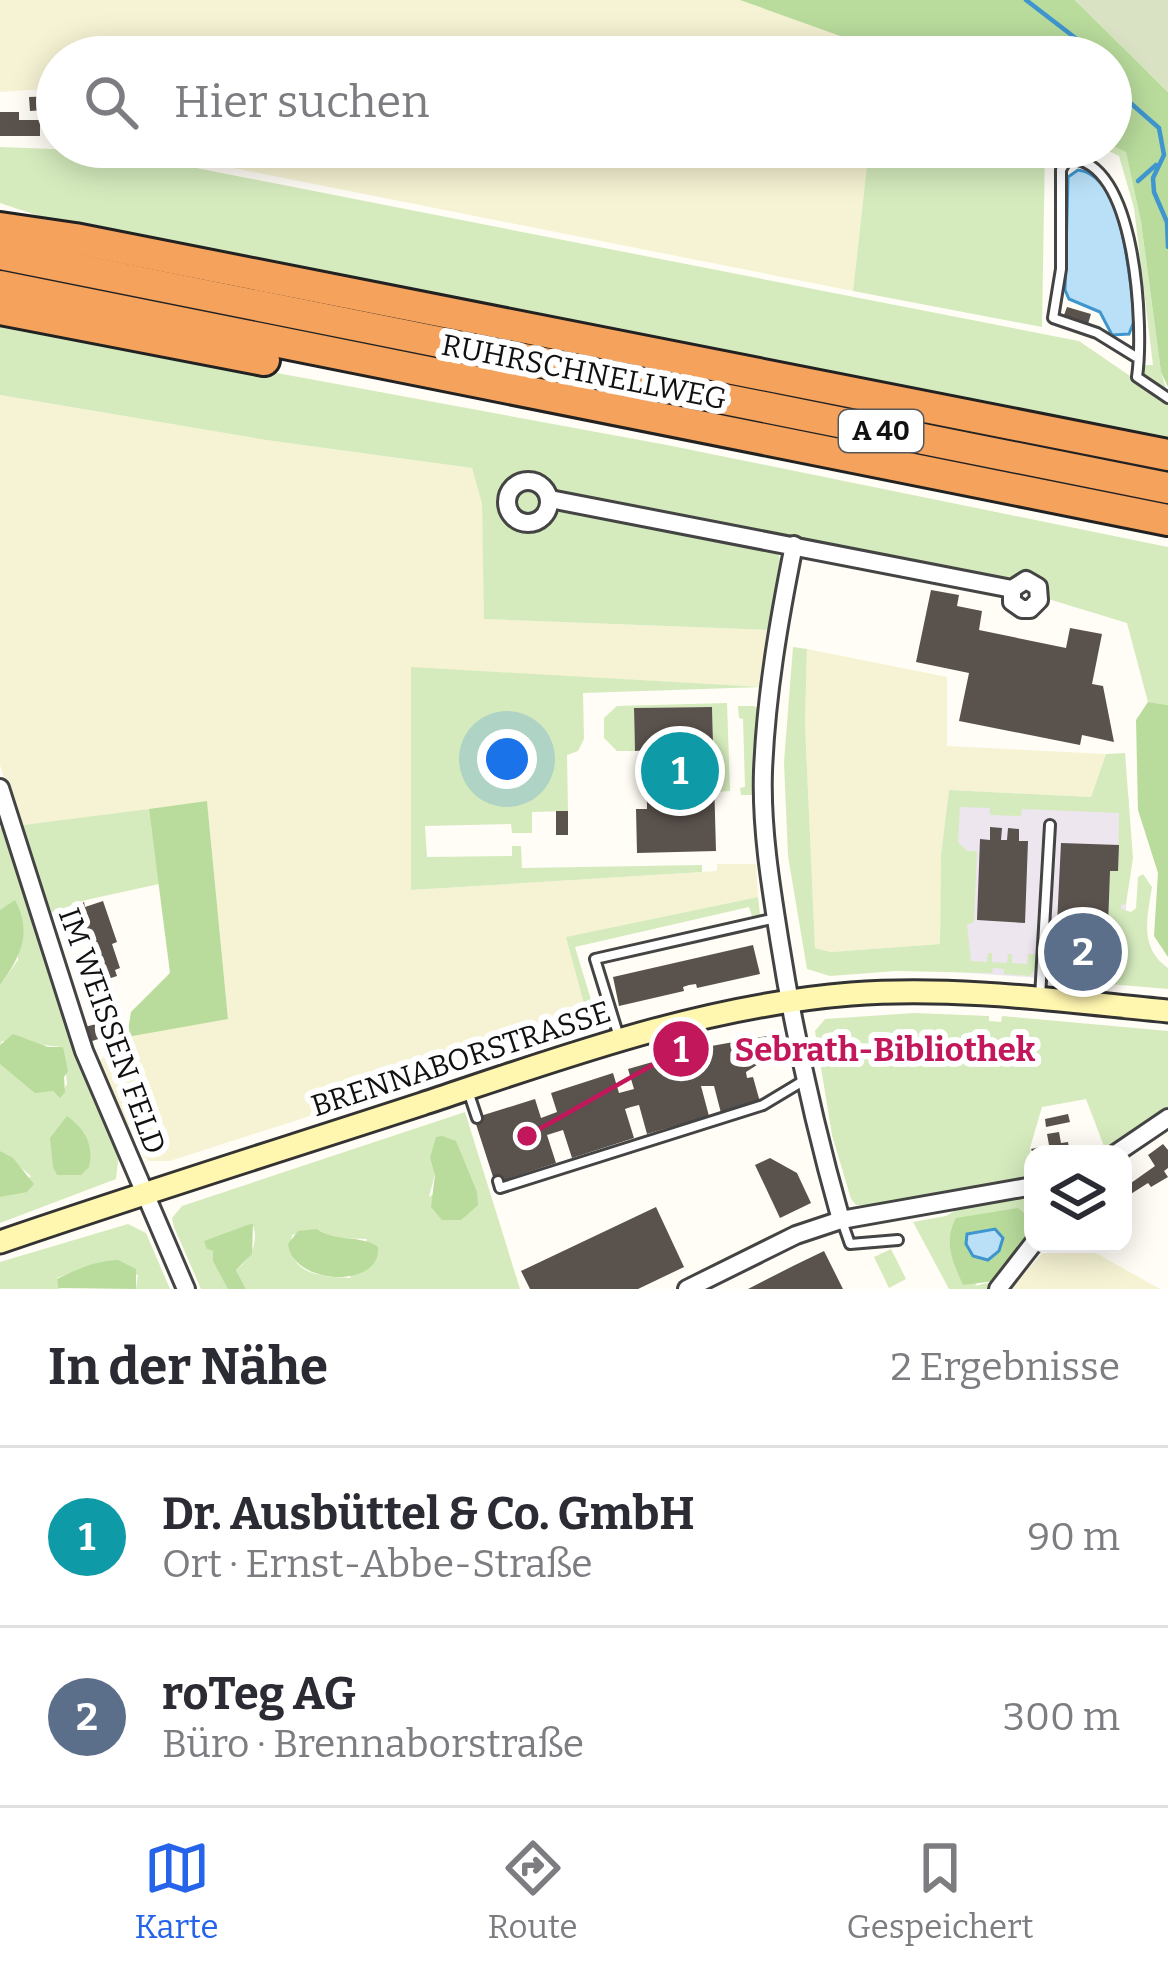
<!DOCTYPE html>
<html lang="de">
<head>
<meta charset="utf-8">
<style>
	:root { --surface:#fff; --page:#f7f7f7; --text:#2b2b33; --muted:#7c7c81; --line:#e1e1e2; --accent:#2563eb }
	body { margin:0; font-family:Bitter,serif; background:var(--page); color:var(--text) }
	.controls { position:absolute; right:36px; bottom:36px; display:grid; overflow:hidden; border-radius:24px; box-shadow:0 6px 30px #0003 }
	.controls button { width:108px; height:108px; display:grid; place-items:center; padding:0; border:0; border-bottom:3px solid var(--line); background:var(--surface); color:var(--text); font:60px sans-serif }
	.you { position:absolute; left:507px; top:759px; width:42px; height:42px; margin:-30px; border:9px solid #fff; border-radius:50%; background:#1a73e8; box-shadow:0 0 0 18px #1a73e833 }
	.badge { display:grid; place-items:center; width:78px; height:78px; border-radius:50%; background:var(--accent); color:#fff; font-size:39px; font-weight:700 }
	.pin { position:absolute; translate:-50% -50%; border:6px solid #fff; box-shadow:0 3px 12px #0006 }
	.list { margin:0; padding:0; list-style:none }
	h2 { display:flex; justify-content:space-between; align-items:center; height:156px; margin:0; padding:0 48px; font-size:51px }
	h2 small { font-size:39px; font-weight:400; color:var(--muted) }
	.list li { display:grid; grid-template-columns:78px 1fr auto; gap:36px; align-items:center; box-sizing:border-box; height:180px; padding:0 48px; border-top:3px solid var(--line) }
	.list b { display:block; font-size:45px; white-space:nowrap }
	.list p { margin:0; font-size:39px; white-space:nowrap; color:var(--muted) }
	.list em { font-size:39px; font-style:normal; color:var(--muted) }
	.icon { flex:none; width:66px; height:66px; fill:none; stroke:currentColor; stroke-width:2; stroke-linecap:round; stroke-linejoin:round }
	.map { position:relative; flex:none; width:1168px; height:1289px; overflow:hidden }
	.search { position:absolute; background:var(--surface); box-shadow:0 6px 30px #0003; left:36px; right:36px; top:36px; height:132px; display:flex; align-items:center; gap:30px; box-sizing:border-box; padding:0 42px; border-radius:66px; color:var(--muted); font-size:45px }
	.sheet { height:516px; background:var(--surface) }
	nav { display:flex; justify-content:space-around; align-items:center; box-sizing:border-box; height:168px; border-top:3px solid var(--line); background:var(--surface); font-size:33px; color:var(--muted) }
	nav a { display:grid; justify-items:center; gap:6px }
	nav .on { color:var(--accent) }
	.map>svg:first-child { display:block }
	.industrial { fill:#eee6ef }
	.farmland { fill:#f6f3d4 }
	.green { fill:#d5ebbd; fill-rule:evenodd }
	.forest { fill:#b9dc9c }
	.cemetery { fill:#d9e3c4 }
	.water { fill:#b9e0f7; stroke:#3f96cf; stroke-width:3 }
	.lines { fill:none; stroke-linecap:round; stroke-linejoin:round }
	.stream { stroke:#3f96cf; stroke-width:4.5 }
	.building { fill:#5a524d }
	.service-casing { stroke:#444; stroke-width:14 }
	.minor-casing { stroke:#444; stroke-width:22 }
	.secondary-casing { stroke:#333; stroke-width:27 }
	.motorway-casing { stroke:#222; stroke-width:36 }
	.service { stroke:#fff; stroke-width:8 }
	.minor { stroke:#fff; stroke-width:16 }
	.secondary { stroke:#fff6b0; stroke-width:21 }
	.motorway { stroke:#f5a25d; stroke-width:30 }
	.labels { text-anchor:middle; dominant-baseline:central; stroke-width:12; stroke-linejoin:round; paint-order:stroke }
	.shield { fill:#fff; stroke:#585858; stroke-width:3 }
	.shield-label { font-size:27px; font-weight:bold; fill:#111 }
	.street-label { font-size:30px; fill:#111; stroke:#fff }
	.leader { fill:none; stroke:#c2185b; stroke-width:4.5 }
	.callout-dot { fill:#c2185b; stroke:#fff; stroke-width:4.5 }
	.mark-label { font-size:36px; text-anchor:middle; font-weight:bold; fill:#fff }
	.callout-label { font-size:33px; text-anchor:middle; font-weight:bold; fill:#c2185b; stroke:#fff; stroke-width:12; stroke-linejoin:round; paint-order:stroke }
</style>
</head>
<body>
<div class="map">
<svg width="1168" height="1289" viewBox="0 0 1168 1289">
	<rect width="100%" height="100%" fill="#fffdf5"/>
	<!-- industrial -->
	<path class="industrial" d="M950,792L1129,799L1124,984L942,971Z"/>
	<!-- farmland -->
	<g class="farmland">
		<path d="M0,0H740L877,48L876,57H57V88L0,92Z"/>
		<path d="M153,147H869L853,291L153,152Z"/>
		<path d="M0,395L266,440L472,468L482,504L485,619L769,630L763,687L411,668L412,890L717,871V864H756L758,897L567,937L590,1026L170,1161H149L121,1135L94,1065L127,1037L228,1018L207,802L18,826L0,765Z"/>
		<path d="M807,649L947,677V746L1106,754L1091,797L949,790L941,856L940,944L831,952L815,948L805,723Z"/>
		<path d="M1051,1244H1080L1160,1289H1010Z"/>
	</g>
	<!-- green -->
	<g class="green">
		<path d="M1111,145L1126,151L1141,222L1161,372L1168,395L1144,377V365H1153L1134,208L1119,156L1100,147Z"/>
		<path d="M0,147L104,151L196,168L1079,341L1168,402V439L42,217L0,203Z"/>
		<path d="M869,147H1045L1042,327L853,291Z"/>
		<path d="M0,322L667,445L1168,547V705L1148,702L1127,623L1045,598L1018,576L1006,579L965,572L564,493L530,476L512,481C497,504 504,521 530,529L557,513L576,508L777,551L782,564L769,630L484,619L482,504L472,468L266,440L0,395Z"/>
		<circle cx="529" cy="502" r="14"/>
		<path d="M793,647L807,649L805,723L815,948L831,952L940,944L941,855L949,790L1091,797L1106,754L1125,753L1133,858L1126,904L1121,905V909L1131,912L1136,908L1138,877L1143,874L1152,887C1147,918 1139,947 1168,968V989L1050,979L1053,972L1085,973L1092,964H1106L1110,871L1118,870L1119,813L1022,809L1021,816L990,815V808L960,807L958,842L967,851H977L974,922L967,925L971,961L987,962L988,953H992V962L1007,963L1008,954H1012V963L1027,964L1028,954H1038V966L1030,976L1004,974V969L993,968L992,973L896,971L830,976L807,969L788,856L784,762Z"/>
		<path d="M411,667L763,687L583,693L584,739L578,751L567,755L568,811L532,812V833H512L511,824L425,826L427,857L512,856V846H521L522,868L702,865V872L411,890Z"/>
		<path d="M727,703L730,791L715,792L712,707L634,708L635,751H617L604,738V718L617,706Z"/>
		<path d="M738,706H754L761,711C759,741 752,765 752,795H741L740,788L745,787L743,719L739,718Z"/>
		<path d="M149,809L159,884L86,900L45,915L121,1135L116,1179L0,1223V1197L16,1192L31,1176L0,1151V1064L31,1086L53,1091L60,1097L67,1084L63,1047L2,1041L0,1045V985L18,960L15,901L0,910V828Z"/>
		<path d="M758,897L760,915L752,916L749,907L575,947L595,1013L606,1010L610,1018L590,1026L566,937Z"/>
		<path d="M914,1013L989,1016V1021L1001,1022L1002,1016L1168,1031V1107L1105,1149L1086,1099L1042,1107L1030,1148L1033,1176L876,1205H856L851,1199L832,1135L815,1031L825,1019Z"/>
		<path d="M465,1112L520,1289H246L236,1270C251,1259 260,1241 252,1223L207,1249L213,1251L228,1289H201L174,1227L172,1218L182,1206ZM430,1158L464,1164L467,1171L429,1197L435,1174ZM317,1229L334,1238L367,1239L350,1278C318,1276 286,1275 292,1235Z"/>
		<path d="M1033,1196L1030,1235L1029,1217L975,1286L994,1281L988,1289H949L913,1222L946,1216L956,1210Z"/>
		<path d="M128,1224L146,1233L170,1289H136L138,1275L86,1267L57,1278L58,1288L62,1289H0V1262Z"/>
		<path d="M891,1249L906,1279L889,1288L874,1257Z"/>
	</g>
	<!-- forest -->
	<g class="forest">
		<path d="M740,0H1075L1168,92V387L1161,372L1141,222L1126,152L1111,145V57H899Z"/>
		<path d="M1148,702L1168,705V957L1154,936L1158,873L1138,810L1136,720Z"/>
		<path d="M207,801L228,1019L127,1037L131,1012L170,973L149,809Z"/>
		<path d="M15,900C33,934 20,957 0,985V910Z"/>
		<path d="M13,1034L48,1047H63L68,1071L64,1077L65,1092L60,1098L53,1091L35,1093L0,1064V1045Z"/>
		<path d="M67,1116C85,1129 94,1145 89,1167L81,1175H57L53,1167L50,1138Z"/>
		<path d="M442,1136L456,1141L477,1192L478,1205L461,1220H442L431,1207L435,1175L430,1158L436,1137Z"/>
		<path d="M0,1151L13,1158L34,1184L27,1192L0,1197Z"/>
		<path d="M1018,1208L1029,1217L1030,1235L994,1281L963,1285C953,1262 943,1242 956,1218Z"/>
		<path d="M253,1223L252,1254L236,1270L246,1289H228L213,1261V1251L207,1249L204,1241Z"/>
		<path d="M317,1229C337,1243 360,1234 378,1247C382,1289 293,1286 288,1244L298,1231Z"/>
		<path d="M118,1260L136,1269V1289L58,1288L57,1279C77,1269 95,1261 118,1260Z"/>
	</g>
	<!-- cemetery -->
	<path class="cemetery" d="M1075,0H1168V92Z"/>
	<!-- water -->
	<g class="water">
		<path d="M1078,170C1125,175 1129,281 1135,319L1129,334L1112,335L1100,312L1069,299L1065,290L1068,177Z"/>
		<path d="M995,1229L1003,1238L999,1251L988,1260L973,1256L966,1244L967,1234Z"/>
	</g>
	<g class="lines">
		<!-- stream -->
		<g class="stream">
			<path d="M1026,0L1078,40L1080,57"/>
			<path d="M1111,86L1159,128L1164,155L1153,178L1154,192L1167,222L1168,247"/>
			<path d="M1138,181L1156,165"/>
		</g>
	</g>
	<!-- building -->
	<g class="building">
		<path d="M57,96V109L30,111L29,97Z"/>
		<path d="M0,112H19V120H40V136H0Z"/>
		<path d="M1067,307L1091,314L1088,324L1064,315Z"/>
		<path d="M931,590L959,595L957,606L982,611L979,630L1066,648L1070,628L1102,634L1092,684L1103,686L1114,742L1082,735L1080,745L959,721L969,673L916,662Z"/>
		<path d="M712,707L716,851L637,853L636,809H647L646,750L635,751L634,708Z"/>
		<rect x="556" y="811" width="12" height="24"/>
		<path d="M990,827L1002,828L1001,840H1007L1008,828L1019,829V841H1028L1025,923L977,920L980,839L990,840Z"/>
		<path d="M1061,843L1119,845L1118,871H1110L1108,926L1081,925V937L1107,942L1106,965L1059,963L1060,940L1076,941L1077,925L1057,924Z"/>
		<path d="M103,901L117,942L112,944L120,968L115,970L117,976L108,979L115,1003L105,1006L111,1035L89,1042L85,1027L96,1024L72,957L92,950L88,936L69,943L60,916L84,902L85,907Z"/>
		<path d="M753,945L760,974L697,988L696,984L689,985L683,987L684,991L619,1006L613,977Z"/>
		<path d="M773,1035L776,1053L746,1072L747,1078L753,1077L760,1102L721,1113L714,1086H701L709,1116L647,1134L639,1105L631,1107L625,1109L634,1138L572,1158L563,1130L547,1135L556,1163L495,1183L474,1118L535,1099L541,1118L557,1112L551,1093L613,1073L619,1093L634,1089L628,1069L691,1051L696,1068L710,1064L706,1047Z"/>
		<path d="M1068,1114L1070,1122L1046,1127L1045,1119Z"/>
		<path d="M1059,1132L1061,1143L1068,1142L1070,1154H1033L1031,1149L1049,1145L1047,1134Z"/>
		<path d="M1163,1144L1168,1150V1168L1164,1171L1168,1177L1151,1187L1148,1183L1123,1199V1172L1131,1183L1155,1166L1148,1155Z"/>
		<path d="M770,1158L797,1173L811,1203L780,1218L755,1165Z"/>
		<path d="M656,1207L684,1267L638,1289H530L521,1271Z"/>
		<path d="M824,1251L843,1289H748L793,1266Z"/>
	</g>
	<g class="lines">
		<defs>
			<g id="service">
				<path d="M1136,357L1097,333L1053,318L1061,269V170L1067,159C1137,155 1144,329 1137,377L1168,398"/>
				<path d="M1040,997L1050,825"/>
				<path d="M619,1037L595,959L776,918"/>
				<path d="M468,1091L477,1118"/>
				<path d="M498,1181L500,1188L763,1105L803,1081"/>
				<path d="M842,1221L850,1244L898,1240"/>
			</g>
			<g id="minor">
				<circle cx="528" cy="502" r="21"/>
				<path d="M550,499L1012,589L1026,580L1038,587L1039,600L1030,609H1022L1012,602V589"/>
				<path d="M794,545C779,620 766,695 763,771C761,828 771,888 780,944C795,1038 815,1128 841,1220"/>
				<path d="M0,788L84,1051L186,1289"/>
				<path d="M1115,1154L1168,1118"/>
				<path d="M687,1289L796,1235L841,1220L1033,1186"/>
				<path d="M998,1289L1033,1244"/>
			</g>
			<path id="secondary" d="M0,1242C140,1194 281,1150 422,1104C563,1057 702,1006 851,994C957,986 1063,1001 1168,1011"/>
			<g id="motorway">
				<path d="M0,228L75,239L1168,455"/>
				<path d="M0,254L1168,488"/>
				<path d="M0,286L1168,520"/>
				<path d="M0,309L264,360"/>
			</g>
		</defs>
		<!-- service casing -->
		<use href="#service" class="service-casing"/>
		<!-- minor casing -->
		<use href="#minor" class="minor-casing"/>
		<!-- secondary casing -->
		<use href="#secondary" class="secondary-casing"/>
		<!-- motorway casing -->
		<use href="#motorway" class="motorway-casing"/>
		<!-- service -->
		<use href="#service" class="service"/>
		<!-- minor -->
		<use href="#minor" class="minor"/>
		<!-- secondary -->
		<use href="#secondary" class="secondary"/>
		<!-- motorway -->
		<use href="#motorway" class="motorway"/>
	</g>
	<g class="labels">
		<!-- shield labels -->
		<rect class="shield" x="839" y="410" width="84" height="42" rx="9"/>
		<g class="shield-label">
			<text x="881" y="431">A 40</text>
		</g>
		<!-- street labels -->
		<g class="street-label">
			<text transform="translate(584 372) rotate(11)">RUHRSCHNELLWEG</text>
			<text transform="translate(112 1031) rotate(70)">IM WEISSEN FELD</text>
			<text transform="translate(461 1059) rotate(-18)">BRENNABORSTRASSE</text>
		</g>
	</g>
	<!-- callouts -->
	<path class="leader" d="M527 1136L681 1049"/>
	<g class="callout-dot">
		<circle cx="527" cy="1136" r="12"/>
		<circle cx="681" cy="1049" r="30"/>
	</g>
	<g class="mark-label">
		<text x="681" y="1062">1</text>
	</g>
	<g class="callout-label">
		<text x="885" y="1061">Sebrath-Bibliothek</text>
	</g>
</svg>
<div class="controls">
<button><svg class="icon" aria-label="layers" viewBox="0 0 24 24"><path d="M12 4l9 5-9 5-9-5zM3 14l9 5 9-5"/></svg></button>
</div>
<div class="you"></div>
<div class="pin badge" style="left:680px;top:771px;background:#0f9aa8">1</div>
<div class="pin badge" style="left:1083px;top:952px;background:#5c6f8a">2</div>
<div class="search"><svg class="icon" aria-label="search" viewBox="0 0 24 24"><circle cx="10" cy="10" r="6"/><path d="M15 15l6 6"/></svg>Hier suchen</div>
</div>
<section class="sheet">
<h2>In der Nähe<small>2 Ergebnisse</small></h2>
<ul class="list">
<li><span class="badge" style="background:#0f9aa8">1</span><div><b>Dr. Ausbüttel &amp; Co. GmbH</b><p>Ort · Ernst-Abbe-Straße</p></div><em>90 m</em></li>
<li><span class="badge" style="background:#5c6f8a">2</span><div><b>roTeg AG</b><p>Büro · Brennaborstraße</p></div><em>300 m</em></li>
</ul>
</section>
<nav>
<a class="on"><svg class="icon" aria-label="map" viewBox="0 0 24 24"><path d="M3 6l6-2 6 2 6-2v14l-6 2-6-2-6 2zM9 4v14M15 6v14"/></svg>Karte</a>
<a><svg class="icon" aria-label="directions" viewBox="0 0 24 24"><path d="M12 3l9 9-9 9-9-9zM9 14v-3h6M13 9l2 2-2 2"/></svg>Route</a>
<a><svg class="icon" aria-label="saved" viewBox="0 0 24 24"><path d="M7 4h10v16l-5-4-5 4z"/></svg>Gespeichert</a>
</nav>
</body>
</html>
